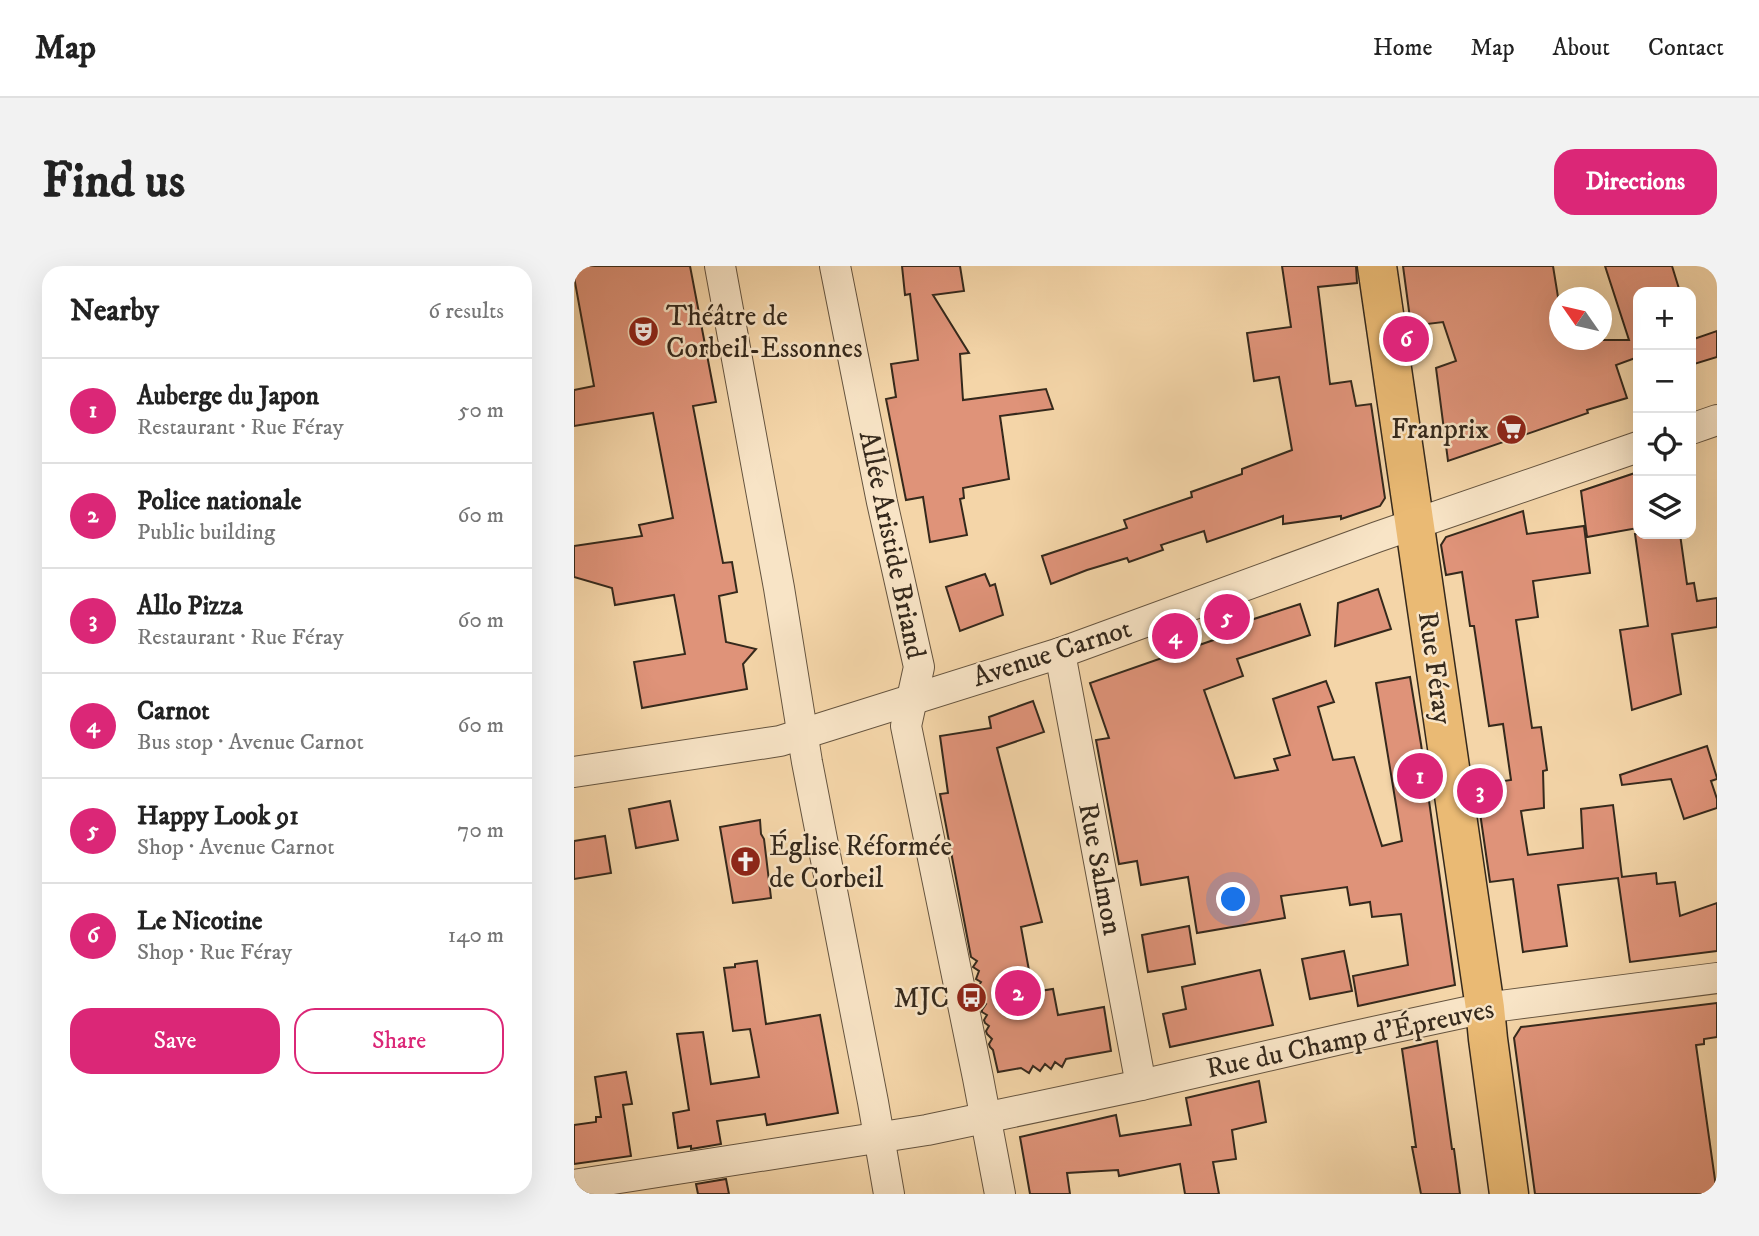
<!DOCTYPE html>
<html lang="en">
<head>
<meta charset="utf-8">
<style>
	:root { --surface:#fff; --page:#f2f2f2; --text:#222; --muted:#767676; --line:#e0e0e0; --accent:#db2777 }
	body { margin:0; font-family:"IM FELL DW Pica",serif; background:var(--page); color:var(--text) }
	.controls { position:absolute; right:21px; top:21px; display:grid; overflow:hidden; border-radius:14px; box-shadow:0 7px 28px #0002 }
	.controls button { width:63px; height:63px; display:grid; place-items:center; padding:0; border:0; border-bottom:2px solid var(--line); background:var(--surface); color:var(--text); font:35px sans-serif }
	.compass { position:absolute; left:975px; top:21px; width:63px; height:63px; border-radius:50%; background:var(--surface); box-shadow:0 7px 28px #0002; rotate:304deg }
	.you { position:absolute; left:660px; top:634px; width:24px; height:24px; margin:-18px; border:5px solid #fff; border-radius:50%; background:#1a73e8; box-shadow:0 0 0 10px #1a73e833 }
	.badge { display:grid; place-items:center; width:46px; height:46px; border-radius:50%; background:var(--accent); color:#fff; font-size:23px; font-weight:700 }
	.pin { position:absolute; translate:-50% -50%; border:4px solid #fff; box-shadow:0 2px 7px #0006 }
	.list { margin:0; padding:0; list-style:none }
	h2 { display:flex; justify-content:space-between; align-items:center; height:91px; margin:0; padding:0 28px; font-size:30px }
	h2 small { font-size:23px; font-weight:400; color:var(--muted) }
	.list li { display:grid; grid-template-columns:46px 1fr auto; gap:21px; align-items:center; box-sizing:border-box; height:105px; padding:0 28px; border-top:2px solid var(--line) }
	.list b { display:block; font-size:26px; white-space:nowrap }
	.list p { margin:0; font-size:23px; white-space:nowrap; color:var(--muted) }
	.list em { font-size:23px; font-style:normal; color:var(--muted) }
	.actions { display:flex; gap:14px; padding:21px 28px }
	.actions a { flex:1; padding:16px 0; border:2px solid var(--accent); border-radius:21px; text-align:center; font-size:24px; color:var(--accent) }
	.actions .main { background:var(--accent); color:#fff }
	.icon { flex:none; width:38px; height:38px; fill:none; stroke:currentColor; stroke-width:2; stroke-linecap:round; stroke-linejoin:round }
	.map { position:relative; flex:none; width:1143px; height:928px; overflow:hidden; border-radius:21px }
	header { display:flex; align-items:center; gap:42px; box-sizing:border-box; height:98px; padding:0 35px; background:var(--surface); border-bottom:2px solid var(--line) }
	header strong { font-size:33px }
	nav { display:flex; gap:38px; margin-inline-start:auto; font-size:24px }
	.intro { display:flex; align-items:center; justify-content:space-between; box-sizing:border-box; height:168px; padding:0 42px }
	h1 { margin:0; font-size:49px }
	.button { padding:18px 32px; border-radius:21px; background:var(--accent); color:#fff; font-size:24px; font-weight:700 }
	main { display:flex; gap:42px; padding:0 42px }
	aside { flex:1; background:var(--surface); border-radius:21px; box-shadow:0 7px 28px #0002 }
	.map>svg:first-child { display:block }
	.building { fill:#df9379; stroke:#35291c; stroke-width:2 }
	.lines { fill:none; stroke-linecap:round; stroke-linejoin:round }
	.minor-casing { stroke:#65543f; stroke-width:32 }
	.major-casing { stroke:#35291c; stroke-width:41 }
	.minor { stroke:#f8e4c6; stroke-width:30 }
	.major { stroke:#eaba74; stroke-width:38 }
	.labels { text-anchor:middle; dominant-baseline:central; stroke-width:5; stroke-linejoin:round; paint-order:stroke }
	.poi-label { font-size:28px; fill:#35291c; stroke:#f8e4c6; text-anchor:start }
	.street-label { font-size:28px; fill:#35291c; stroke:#f8e4c6 }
</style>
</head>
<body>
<header>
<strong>Map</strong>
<nav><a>Home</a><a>Map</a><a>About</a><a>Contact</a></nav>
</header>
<div class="intro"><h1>Find us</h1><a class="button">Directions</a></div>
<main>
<aside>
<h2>Nearby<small>6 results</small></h2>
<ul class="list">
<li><span class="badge">1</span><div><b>Auberge du Japon</b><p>Restaurant · Rue Féray</p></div><em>50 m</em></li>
<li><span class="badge">2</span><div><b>Police nationale</b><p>Public building</p></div><em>60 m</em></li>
<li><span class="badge">3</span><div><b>Allo Pizza</b><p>Restaurant · Rue Féray</p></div><em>60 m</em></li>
<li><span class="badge">4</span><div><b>Carnot</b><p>Bus stop · Avenue Carnot</p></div><em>60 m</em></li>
<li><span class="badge">5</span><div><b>Happy Look 91</b><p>Shop · Avenue Carnot</p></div><em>70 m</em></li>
<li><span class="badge">6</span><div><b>Le Nicotine</b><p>Shop · Rue Féray</p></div><em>140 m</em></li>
</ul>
<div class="actions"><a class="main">Save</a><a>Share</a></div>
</aside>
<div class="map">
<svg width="1143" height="928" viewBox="0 0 1143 928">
	<rect width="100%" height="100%" fill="#f4d5a8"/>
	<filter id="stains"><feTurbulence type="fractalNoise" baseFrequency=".00286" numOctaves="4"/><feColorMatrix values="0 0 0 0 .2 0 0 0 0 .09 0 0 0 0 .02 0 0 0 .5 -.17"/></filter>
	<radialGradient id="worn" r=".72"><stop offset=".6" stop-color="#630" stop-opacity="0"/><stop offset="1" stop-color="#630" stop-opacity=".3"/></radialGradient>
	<!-- building -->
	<g class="building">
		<path d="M0,0H116L142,136L119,140L149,297L158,296L163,326L145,330L152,376L182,383L169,398L173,423L68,442L60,396L111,388L100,329L41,339L38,322L0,311V280L68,270L65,259L99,252L79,147L0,160V124L20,120L0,11Z"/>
		<path d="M328,0H386L390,25L359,29L395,87L386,88L389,134L472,123L479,143L426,150L435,213L389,222L390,232L386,233L393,269L356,276L349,231L332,234L312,133L322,131L317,98L344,94L336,28L331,29Z"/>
		<path d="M708,0H782L783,17L744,21L756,118L777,115L782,140L797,138L811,232L806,240L767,253V250L709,258V250L633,276L630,265L587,279L589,284L555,296L553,292L513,304L477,318L468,290L553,262L550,254L618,231L617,226L668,208V203L718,184L705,111L680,115L673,67L717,61Z"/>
		<path d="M829,0H979L985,37V74H1055L1031,0H1098L1106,26H1064V91L1042,99L1053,132L1013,144L1014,147L874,195L862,102L882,95L869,56L837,60Z"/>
		<path d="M1143,65V91L1117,99V74Z"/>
		<path d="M1064,206V262L1013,271L1007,225Z"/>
		<path d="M949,245L953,268L1010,260L1016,307L959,315L964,351L942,354L958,462L967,461L973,504L969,505L970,542L947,545L954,589L1009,582L1007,543L1039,539L1048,611L1082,607L1083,618L1101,616L1106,650L1143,637V685L1056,696L1044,612L984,619L993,680L949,686L939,613L916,616L902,519L937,514L929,458L915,460L900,360H896L888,306L872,309L867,279L872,271Z"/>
		<path d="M1061,268H1106L1113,318L1120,317L1123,335L1143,332V361L1098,368L1107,428L1058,444L1046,364L1074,360Z"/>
		<path d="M411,308L416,320L421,318L429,349L386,365L372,321Z"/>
		<path d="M804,323L817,363L761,380L764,337Z"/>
		<path d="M726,338L736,369L663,393L669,410L630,424L661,512L704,504L700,493L716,489L699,433L752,415L760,436L744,441L759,494L780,491L808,580L828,575L802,417L836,411L847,478L881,719L784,740L779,710L834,699L827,648L798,651L796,636L776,639L773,621L707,630L711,652L623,667L614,611L567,619L563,595L545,598L522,474L535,472L516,417L651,370L649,363Z"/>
		<path d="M459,435L470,466L423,482L468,656L447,661L459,726L479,723L484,749L530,741L537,785L492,793L488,801L481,796L477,803L471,798L466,805L459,800L455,807L447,802L424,806L419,784L416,781L415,778L418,773L413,768L412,765L415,760L411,757L410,754L413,749L408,746V744L412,738L406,734L409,728L403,722L407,716L402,713L405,705L399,701L403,695L397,691L366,528L374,527L366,470L417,462L415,451Z"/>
		<path d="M1133,480L1143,512V513L1137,515L1143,533V542L1110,553L1097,513L1048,519L1046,509Z"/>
		<path d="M96,535L104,574L62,582L55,543Z"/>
		<path d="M186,554L187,568L190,573L197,632L159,637L146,561Z"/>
		<path d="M31,570L37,607L0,613V575Z"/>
		<path d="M615,660L621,698L574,706L568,669Z"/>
		<path d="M770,685L778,725L736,733L728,693Z"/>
		<path d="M183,695L192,758L246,749L264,847L193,859L191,848L143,855L147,878L117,883V880L104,882L99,847L115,844L103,768L129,766L137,818L185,811L176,763L159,765L150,702L161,701V698Z"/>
		<path d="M686,704L699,759L596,781L589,748L612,743L608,721Z"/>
		<path d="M1143,737V771L1130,773V778L1122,779L1143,928H961L940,772L947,761Z"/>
		<path d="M863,775L878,883H880L886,928H847L838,881H842L828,783Z"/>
		<path d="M52,806L58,838L49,839L57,890L0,898V859L22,856V851H27L21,811Z"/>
		<path d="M685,815L692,856L658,864L662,893L639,896L645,928H611L606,898L545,910L544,904L493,907L496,928H456L446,871L542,849L546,870L617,859L612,832Z"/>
		<path d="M152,913L155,928H124L122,918Z"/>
	</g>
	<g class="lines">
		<defs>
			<g id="minor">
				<path d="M146,0L205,322L233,496L299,836L315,928"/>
				<path d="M261,0L308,236L345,401L332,460L404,812L426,928"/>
				<path d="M1117,163L1143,154"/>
				<path d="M486,387L567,819"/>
				<path d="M0,506L206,475L486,387L803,271L1064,181"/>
				<path d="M0,919L353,864L567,819L776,771L911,742L1143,712"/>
			</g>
			<path id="major" d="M803,0L911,742L914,773L935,928"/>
		</defs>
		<!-- minor casing -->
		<use href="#minor" class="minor-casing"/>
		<!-- major casing -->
		<use href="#major" class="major-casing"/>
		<!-- minor -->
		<use href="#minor" class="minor"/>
		<!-- major -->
		<use href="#major" class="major"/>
	</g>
	<!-- icons -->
	<defs>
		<symbol id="theatre-disc" viewBox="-11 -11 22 22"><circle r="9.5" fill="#8f2418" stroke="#f8e4c6"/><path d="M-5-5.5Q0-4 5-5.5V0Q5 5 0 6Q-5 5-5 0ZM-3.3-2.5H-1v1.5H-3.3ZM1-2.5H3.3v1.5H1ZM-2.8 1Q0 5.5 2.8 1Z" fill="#fff"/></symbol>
		<symbol id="supermarket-disc" viewBox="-11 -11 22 22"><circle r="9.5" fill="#8f2418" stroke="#f8e4c6"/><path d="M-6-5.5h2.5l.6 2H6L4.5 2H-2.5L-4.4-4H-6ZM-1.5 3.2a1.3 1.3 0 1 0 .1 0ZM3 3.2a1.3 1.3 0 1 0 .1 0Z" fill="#fff"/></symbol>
		<symbol id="church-disc" viewBox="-11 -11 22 22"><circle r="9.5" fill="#8f2418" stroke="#f8e4c6"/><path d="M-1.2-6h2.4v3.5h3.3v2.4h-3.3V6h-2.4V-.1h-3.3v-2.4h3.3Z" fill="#fff"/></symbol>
		<symbol id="bus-disc" viewBox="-11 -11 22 22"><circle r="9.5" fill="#8f2418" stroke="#f8e4c6"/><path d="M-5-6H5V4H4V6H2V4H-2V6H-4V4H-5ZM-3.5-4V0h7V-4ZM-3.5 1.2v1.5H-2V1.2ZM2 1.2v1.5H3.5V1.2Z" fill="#fff"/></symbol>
	</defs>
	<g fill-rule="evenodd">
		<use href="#theatre-disc" x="52" y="48" width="35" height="35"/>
		<use href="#supermarket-disc" x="920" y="146" width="35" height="35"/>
		<use href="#church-disc" x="154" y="578" width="35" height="35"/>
		<use href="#bus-disc" x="380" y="714" width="35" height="35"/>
	</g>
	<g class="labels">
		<!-- poi labels -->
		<g class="poi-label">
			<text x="92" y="50">Théâtre de<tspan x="92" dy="32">Corbeil-Essonnes</tspan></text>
			<text x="915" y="163" text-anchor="end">Franprix</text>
			<text x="195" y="580">Église Réformée<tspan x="195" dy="32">de Corbeil</tspan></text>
			<text x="375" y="732" text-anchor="end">MJC</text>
		</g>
		<!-- street labels -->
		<g class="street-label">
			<text transform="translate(318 279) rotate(78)">Allée Aristide Briand</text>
			<text transform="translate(478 387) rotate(-18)">Avenue Carnot</text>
			<text transform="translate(861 402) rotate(82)">Rue Féray</text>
			<text transform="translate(526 603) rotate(79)">Rue Salmon</text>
			<text transform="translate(776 773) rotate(-12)">Rue du Champ d'Épreuves</text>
		</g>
	</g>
	<rect width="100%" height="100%" filter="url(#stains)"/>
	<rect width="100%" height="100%" fill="url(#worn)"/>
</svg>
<div class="controls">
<button>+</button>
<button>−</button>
<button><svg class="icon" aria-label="locate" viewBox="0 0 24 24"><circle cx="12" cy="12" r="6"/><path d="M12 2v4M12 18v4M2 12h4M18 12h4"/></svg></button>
<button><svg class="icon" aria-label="layers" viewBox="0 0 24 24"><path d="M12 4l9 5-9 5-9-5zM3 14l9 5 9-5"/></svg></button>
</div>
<svg class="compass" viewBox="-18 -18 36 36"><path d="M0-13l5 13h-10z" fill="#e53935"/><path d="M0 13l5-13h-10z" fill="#767676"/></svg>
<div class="you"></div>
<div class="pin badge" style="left:846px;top:510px">1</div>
<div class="pin badge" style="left:444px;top:727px">2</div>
<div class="pin badge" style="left:906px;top:525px">3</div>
<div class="pin badge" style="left:601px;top:370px">4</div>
<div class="pin badge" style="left:653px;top:351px">5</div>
<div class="pin badge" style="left:832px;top:73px">6</div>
</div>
</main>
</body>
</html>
